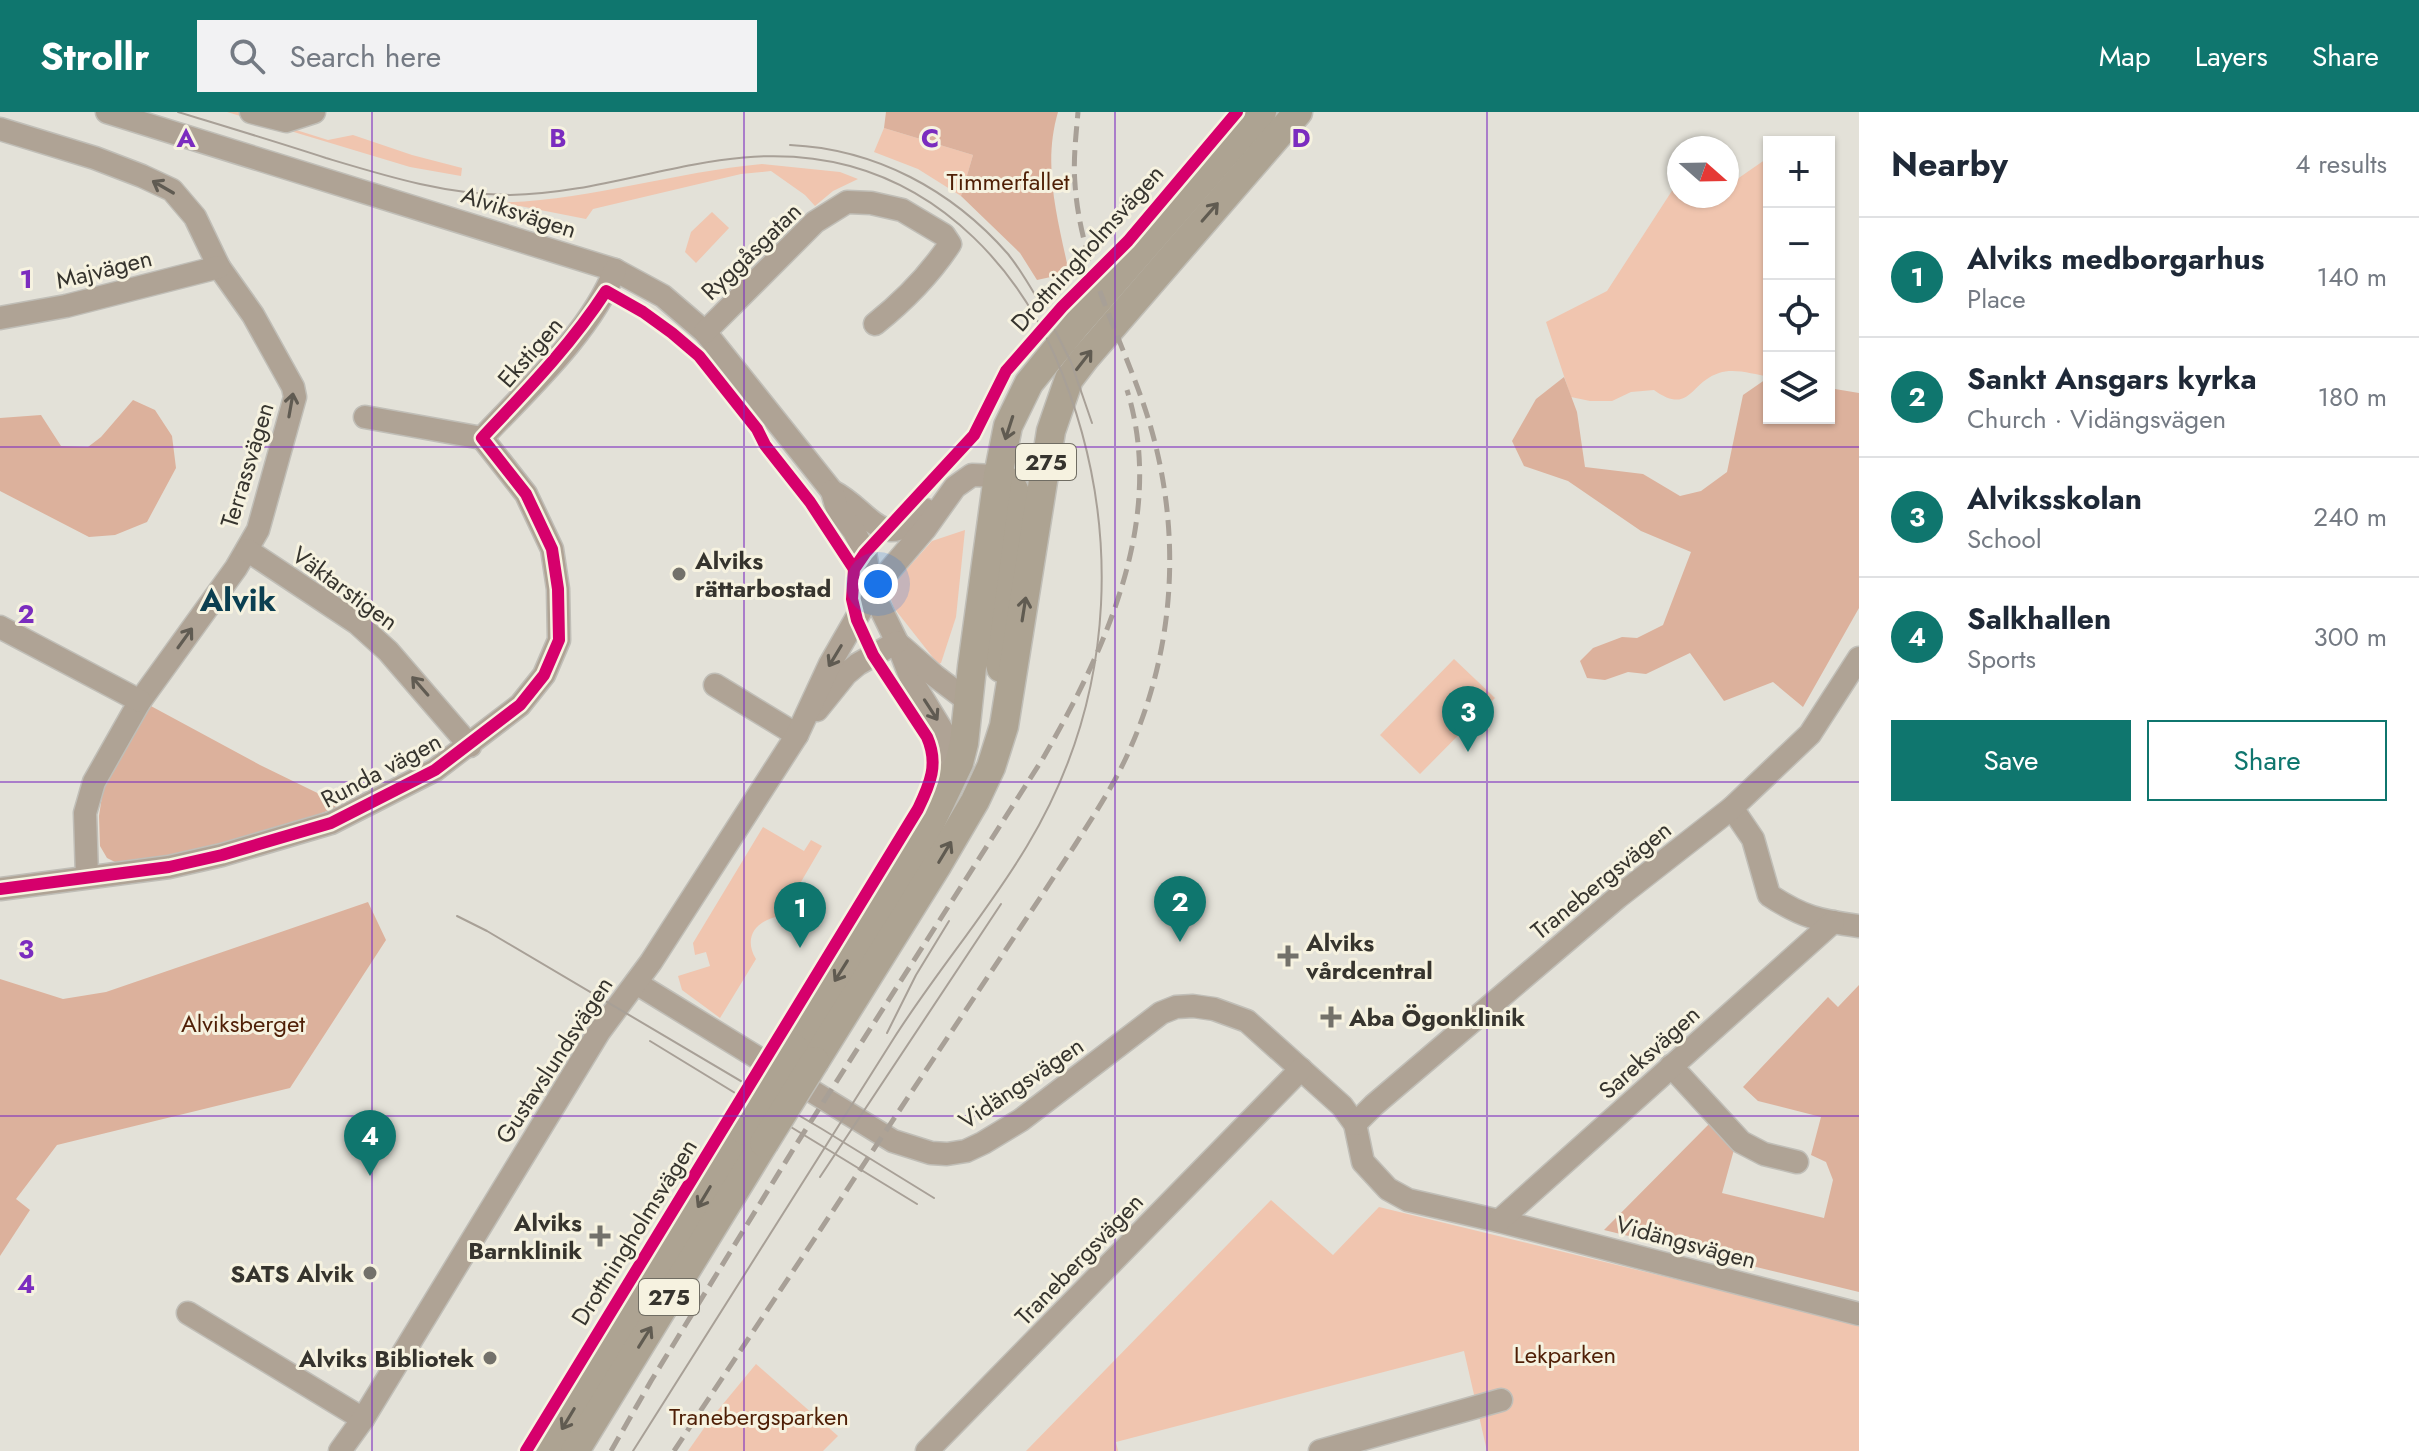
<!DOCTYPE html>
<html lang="en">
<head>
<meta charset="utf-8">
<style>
	:root { --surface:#fff; --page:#f2f2f3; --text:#1f2937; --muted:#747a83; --line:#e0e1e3; --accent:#0f766e }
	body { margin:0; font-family:Jost,sans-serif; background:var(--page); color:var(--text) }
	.controls { position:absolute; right:24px; top:24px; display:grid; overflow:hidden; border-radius:0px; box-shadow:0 2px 6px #0004 }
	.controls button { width:72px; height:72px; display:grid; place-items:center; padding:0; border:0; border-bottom:2px solid var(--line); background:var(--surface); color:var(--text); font:40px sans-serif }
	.compass { position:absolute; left:1667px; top:24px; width:72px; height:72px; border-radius:50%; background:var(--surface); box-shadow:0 2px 6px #0004; rotate:110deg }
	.you { position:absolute; left:878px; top:472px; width:28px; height:28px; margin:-20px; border:6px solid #fff; border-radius:50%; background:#1a73e8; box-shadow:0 0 0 12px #1a73e833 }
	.badge { display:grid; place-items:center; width:52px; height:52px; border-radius:50%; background:var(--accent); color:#fff; font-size:26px; font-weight:700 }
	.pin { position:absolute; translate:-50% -66px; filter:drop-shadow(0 2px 4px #0008) }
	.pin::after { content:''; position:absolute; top:42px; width:28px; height:24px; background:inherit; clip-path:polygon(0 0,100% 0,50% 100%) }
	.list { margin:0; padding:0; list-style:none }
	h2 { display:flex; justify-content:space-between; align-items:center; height:104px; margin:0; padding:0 32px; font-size:34px }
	h2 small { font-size:26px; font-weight:400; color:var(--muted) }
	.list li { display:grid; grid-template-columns:52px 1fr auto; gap:24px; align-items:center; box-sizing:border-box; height:120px; padding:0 32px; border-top:2px solid var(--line) }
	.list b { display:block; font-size:30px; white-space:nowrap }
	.list p { margin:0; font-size:26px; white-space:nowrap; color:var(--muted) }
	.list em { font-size:26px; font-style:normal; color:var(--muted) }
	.actions { display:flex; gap:16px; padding:24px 32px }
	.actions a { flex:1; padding:18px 0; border:2px solid var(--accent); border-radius:0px; text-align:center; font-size:28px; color:var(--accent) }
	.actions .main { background:var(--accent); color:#fff }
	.icon { flex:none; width:44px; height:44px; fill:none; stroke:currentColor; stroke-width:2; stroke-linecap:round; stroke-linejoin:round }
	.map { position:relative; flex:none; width:1859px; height:1339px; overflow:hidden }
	header { display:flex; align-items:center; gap:48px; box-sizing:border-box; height:112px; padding:0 40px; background:var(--accent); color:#fff }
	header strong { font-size:38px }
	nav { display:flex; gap:44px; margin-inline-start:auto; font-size:28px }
	.search { width:560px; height:72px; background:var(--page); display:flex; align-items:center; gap:20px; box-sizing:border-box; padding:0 28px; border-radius:0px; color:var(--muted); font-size:30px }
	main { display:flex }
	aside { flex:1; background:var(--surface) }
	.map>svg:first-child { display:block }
	.green { fill:#f0c5af }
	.forest { fill:#dcb19c }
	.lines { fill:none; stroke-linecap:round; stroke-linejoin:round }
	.minor-casing { stroke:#c0beb7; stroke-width:25 }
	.major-casing { stroke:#c0beb7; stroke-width:31 }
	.minor { stroke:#afa395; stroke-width:22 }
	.major { stroke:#ada392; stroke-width:28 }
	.tram { stroke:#a8a097; stroke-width:2 }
	.rail { stroke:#a8a097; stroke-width:5; stroke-dasharray:16 8; stroke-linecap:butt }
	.major-bridge-casing { stroke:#c0beb7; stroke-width:31; stroke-linecap:butt }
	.major-bridge { stroke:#ada392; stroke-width:28 }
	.cycleway-casing { stroke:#f6f2e0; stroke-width:17 }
	.cycleway { stroke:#d6006c; stroke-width:12 }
	.oneway { stroke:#605b52 }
	.oneway2 { stroke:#605b51 }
	.grid { fill:none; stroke:#7b2cbf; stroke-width:2; stroke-opacity:0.55 }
	.poi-dot { fill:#73716a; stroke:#f6f2e0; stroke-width:3 }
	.labels { text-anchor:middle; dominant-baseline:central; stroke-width:6; stroke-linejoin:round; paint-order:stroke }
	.shield { fill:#f6f2e0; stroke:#706d63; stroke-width:2 }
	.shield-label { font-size:22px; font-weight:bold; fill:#36342e }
	.park-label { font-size:24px; fill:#4f1f06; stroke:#f6f2e0 }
	.street-label { font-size:24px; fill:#36342e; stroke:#f6f2e0 }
	.poi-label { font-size:24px; font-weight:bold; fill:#36342e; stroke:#f6f2e0; text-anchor:start }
	.district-label { font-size:32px; font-weight:bold; fill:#0b3f51; stroke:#f6f2e0 }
	.grid-label { font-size:26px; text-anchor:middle; font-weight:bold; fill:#7b2cbf; stroke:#f6f2e0; stroke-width:6; stroke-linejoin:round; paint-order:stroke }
</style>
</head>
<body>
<header>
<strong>Strollr</strong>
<div class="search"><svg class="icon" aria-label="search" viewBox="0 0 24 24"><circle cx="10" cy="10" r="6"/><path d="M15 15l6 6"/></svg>Search here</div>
<nav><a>Map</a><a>Layers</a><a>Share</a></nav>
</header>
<main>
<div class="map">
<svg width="1859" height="1339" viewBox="0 0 1859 1339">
	<rect width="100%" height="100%" fill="#e3e1d8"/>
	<!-- green -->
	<g class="green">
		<path d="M227,0H239L328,28L353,23L412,43L462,56L461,64L410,55Z"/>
		<path d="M884,16L973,43L961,84L918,57L874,40Z"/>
		<path d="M1769,45V265C1753,262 1734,256 1719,261C1690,270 1690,304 1654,278L1631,280L1612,289H1590L1571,285L1546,210L1607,179L1679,68V84H1727V68L1730,72Z"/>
		<path d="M762,52L840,60L858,67L833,79L815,94L805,83L771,59L741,62L593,97L586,107L520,94L488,98L477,97L467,90C569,96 662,61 762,52Z"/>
		<path d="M712,100L729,116L696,151L685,140L691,120Z"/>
		<path d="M965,418L956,505L941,551L938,552L894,496L890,485L891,475L932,429Z"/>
		<path d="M1454,547L1495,586L1420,662L1380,623Z"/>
		<path d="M763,715L804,739L811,728L822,734L781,804C758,807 742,824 756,847L720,906L682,878L678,864L710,854L706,840L695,843L693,831Z"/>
		<path d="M1271,1088L1333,1143L1379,1095L1859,1212V1339H1487L1464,1239L1116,1330L1118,1339H1026Z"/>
		<path d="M756,1252L838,1324L823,1339H688L709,1309Z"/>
	</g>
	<!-- forest -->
	<g class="forest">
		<path d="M886,0H1058C1042,54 1058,107 1069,161L1037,168L1020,141L961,84L973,43L884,16Z"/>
		<path d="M1564,265L1577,300L1585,355L1643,362L1680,384L1701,379L1727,360L1743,283L1769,265V306H1829V276L1859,281V496L1803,595L1773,570L1724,589L1690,541L1646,562L1628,560L1605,568L1587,566L1580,549L1593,536L1622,525L1637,526L1663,513L1691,440L1641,419L1568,369L1524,354L1512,329L1536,287Z"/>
		<path d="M133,288L155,298L172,324L176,356L147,410L115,423L89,425L0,379V306L41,303L61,334L88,335L101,325Z"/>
		<path d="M149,593L260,653L342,693L287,715L212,735L119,752L107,746L100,734L99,704L104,671Z"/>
		<path d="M368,790L386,828L290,976L57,1033L16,1087L30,1098L0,1144V867L63,887L106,880Z"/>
		<path d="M1859,873V1180L1604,1118L1711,1010L1735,1034L1722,1081L1824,1106L1833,1068L1826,1050L1811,1043L1821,1005L1758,989L1743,975L1828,885L1838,895Z"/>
	</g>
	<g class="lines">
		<defs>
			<g id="minor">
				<path d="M107,0L615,158L663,184L705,220L832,379C872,399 881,444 926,398"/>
				<path d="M251,0L286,9L314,0"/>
				<path d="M0,17L95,46L142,64L172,78L195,105L219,155L253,203L293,275L295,285L258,418L236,456L140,589L94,670L85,701L87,765"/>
				<path d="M0,206L66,194L219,155"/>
				<path d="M705,220L815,110L847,90L871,91L902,98L944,123L950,132C929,164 905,188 875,212"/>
				<path d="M365,305L482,326"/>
				<path d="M482,326C527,278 591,220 615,158"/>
				<path d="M832,379L837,397L854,419L865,441L872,479L897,530L912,569L942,618L950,641L952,666"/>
				<path d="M247,438L357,511L388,539L470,634"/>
				<path d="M0,515L140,589"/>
				<path d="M901,534L935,564L968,589"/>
				<path d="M715,573L797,623"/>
				<path d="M817,598L846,562L858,552L897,530"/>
				<path d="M1732,696L1753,727L1769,783C1802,805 1820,809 1859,814"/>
				<path d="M0,777L169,755L222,743L331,711L435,658L520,593L544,563L559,528L558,477L552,437L526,382L482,326"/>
				<path d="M636,871L893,1029L931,1041L947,1042L966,1039L983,1031L1021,1008L1161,901L1176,895L1193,894L1214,897L1247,909L1342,994L1355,1012L1363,1050L1388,1077L1408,1088L1499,1109L1859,1202"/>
				<path d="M1671,954L1741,1030L1764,1042L1797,1050"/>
				<path d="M1355,1012L1374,993L1618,785L1732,696L1810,622L1859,546"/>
				<path d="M1499,1109L1833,810"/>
				<path d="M188,1201L363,1307"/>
				<path d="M340,1339L363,1307L599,920L651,850L797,623L830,552L872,479L925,417L955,375L972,363L998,364"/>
				<path d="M927,1339L1301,957"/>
				<path d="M1320,1339L1501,1288"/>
			</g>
			<g id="major">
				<path d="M998,364C1013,369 1016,380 1018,393L1001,515L999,548L1001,556"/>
				<path d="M794,936L929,714L959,651L964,631L972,555L998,364L1008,314L1029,271L1077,212L1262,0"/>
				<path d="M815,949L938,752L975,689L991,655L1004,614L1051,319L1069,267L1085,246L1298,0"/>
				<path d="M549,1339L745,1019"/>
				<path d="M575,1339L764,1031"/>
			</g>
		</defs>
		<!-- minor casing -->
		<use href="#minor" class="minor-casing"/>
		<!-- major casing -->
		<use href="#major" class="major-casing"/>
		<!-- minor -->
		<use href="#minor" class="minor"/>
		<!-- major -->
		<use href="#major" class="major"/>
		<!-- tram -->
		<g class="tram">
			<path d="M178,0C227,15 277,30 326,46C386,64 447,83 510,83C629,81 729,21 850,54C945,80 1016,155 1055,244C1124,405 1118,583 1027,734C987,801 936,860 894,926C807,1064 719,1201 633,1339"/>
			<path d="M790,33C876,37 952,78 1008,142C1021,158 1031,176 1041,193"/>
			<path d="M1055,218L1071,250L1092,311"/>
			<path d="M457,804L487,819L822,1017L934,1086"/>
			<path d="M887,921L916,863L949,809"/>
			<path d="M650,929L917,1092"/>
			<path d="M820,1065L1001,792"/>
		</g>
		<!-- rail -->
		<g class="rail">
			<path d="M611,1339L651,1269L794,1036L1042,648C1105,539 1167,406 1127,278"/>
			<path d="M674,1339L1075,733C1092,706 1110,679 1124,650C1179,535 1184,405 1141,285C1116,215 1080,148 1075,72C1073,48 1076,24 1078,0"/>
		</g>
		<defs>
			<g id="major-bridge">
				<path d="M745,1019L794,936"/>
				<path d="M764,1031L815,949"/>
			</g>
		</defs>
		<!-- major-bridge casing -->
		<use href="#major-bridge" class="major-bridge-casing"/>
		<!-- major-bridge -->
		<use href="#major-bridge" class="major-bridge"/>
		<defs>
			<g id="cycleway">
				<path d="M0,777L169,755L222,743L331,711L435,658L520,593L544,563L559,528L558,477L552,437L526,382L482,326C526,279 571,233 606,179L643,200L672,221L699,244L757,317L765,333L810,390L854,457"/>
				<path d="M526,1339L918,697C930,672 939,652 927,625L873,543L857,508L852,487L854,457L865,441L974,323L1006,259L1062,195L1128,129L1237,0"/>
			</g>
		</defs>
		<!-- cycleway casing -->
		<use href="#cycleway" class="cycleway-casing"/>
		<!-- cycleway -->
		<use href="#cycleway" class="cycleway"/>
	</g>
	<!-- one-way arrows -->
	<defs><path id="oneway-shaft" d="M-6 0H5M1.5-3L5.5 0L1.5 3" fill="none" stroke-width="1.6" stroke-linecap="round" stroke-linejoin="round" transform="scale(2)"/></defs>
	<g class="oneway">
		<use href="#oneway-shaft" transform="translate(163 75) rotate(-150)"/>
		<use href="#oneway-shaft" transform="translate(291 293) rotate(-80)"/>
		<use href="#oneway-shaft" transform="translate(185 526) rotate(-54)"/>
		<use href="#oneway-shaft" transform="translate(835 544) rotate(121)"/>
		<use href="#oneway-shaft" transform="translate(420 574) rotate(-131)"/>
		<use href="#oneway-shaft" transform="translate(931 598) rotate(57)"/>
	</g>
	<g class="oneway2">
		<use href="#oneway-shaft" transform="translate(1210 100) rotate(-49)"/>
		<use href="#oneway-shaft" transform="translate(1084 248) rotate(-52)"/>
		<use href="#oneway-shaft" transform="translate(1009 316) rotate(108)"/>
		<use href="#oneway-shaft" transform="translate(1024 497) rotate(-81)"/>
		<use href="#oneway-shaft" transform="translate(945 740) rotate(-59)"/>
		<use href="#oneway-shaft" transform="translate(841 859) rotate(122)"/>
		<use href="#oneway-shaft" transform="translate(704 1085) rotate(121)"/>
		<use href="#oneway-shaft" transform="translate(645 1225) rotate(-58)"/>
		<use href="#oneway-shaft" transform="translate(568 1307) rotate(121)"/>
	</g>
	<!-- grid -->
	<path class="grid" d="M372,0V1339M744,0V1339M1115,0V1339M1487,0V1339M0,335H1859M0,670H1859M0,1004H1859"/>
	<!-- markers -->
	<g class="poi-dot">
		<circle cx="679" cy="462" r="8"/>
		<path d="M1284 832h8v8h8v8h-8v8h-8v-8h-8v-8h8z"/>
		<path d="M1327 893h8v8h8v8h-8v8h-8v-8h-8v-8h8z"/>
		<path d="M596 1112h8v8h8v8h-8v8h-8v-8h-8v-8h8z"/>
		<circle cx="370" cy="1161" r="8"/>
		<circle cx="490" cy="1246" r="8"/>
	</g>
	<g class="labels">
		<!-- shield labels -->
		<g class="shield">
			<rect x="1016" y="332" width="60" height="36" rx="6"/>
			<rect x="639" y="1167" width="60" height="36" rx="6"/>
		</g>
		<g class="shield-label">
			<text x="1046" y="350">275</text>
			<text x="669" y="1185">275</text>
		</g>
		<!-- park labels -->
		<g class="park-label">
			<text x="1008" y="69">Timmerfallet</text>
			<text x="243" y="911">Alviksberget</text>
			<text x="1565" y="1242">Lekparken</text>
			<text x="759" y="1304">Tranebergsparken</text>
		</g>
		<!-- street labels -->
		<g class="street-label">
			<text transform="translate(519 100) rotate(18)">Alviksvägen</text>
			<text transform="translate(1087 136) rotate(-48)">Drottningholmsvägen</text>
			<text transform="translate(751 139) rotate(-44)">Ryggåsgatan</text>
			<text transform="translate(104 157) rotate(-14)">Majvägen</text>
			<text transform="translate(530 240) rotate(-49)">Ekstigen</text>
			<text transform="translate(247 353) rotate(-73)">Terrassvägen</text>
			<text transform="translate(345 476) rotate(36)">Väktarstigen</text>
			<text transform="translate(381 658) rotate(-28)">Runda vägen</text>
			<text transform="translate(1601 768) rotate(-39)">Tranebergsvägen</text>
			<text transform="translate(1649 940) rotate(-42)">Sareksvägen</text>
			<text transform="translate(554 948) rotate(-57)">Gustavslundsvägen</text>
			<text transform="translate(1021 971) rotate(-34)">Vidängsvägen</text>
			<text transform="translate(634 1120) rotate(-58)">Drottningholmsvägen</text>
			<text transform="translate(1686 1130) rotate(15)">Vidängsvägen</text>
			<text transform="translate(1079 1147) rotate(-46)">Tranebergsvägen</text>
		</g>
		<!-- poi labels -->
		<g class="poi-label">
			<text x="695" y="448">Alviks<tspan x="695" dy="28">rättarbostad</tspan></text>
			<text x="1306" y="830">Alviks<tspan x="1306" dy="28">vårdcentral</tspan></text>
			<text x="1349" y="905">Aba Ögonklinik</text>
			<text x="582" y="1110" text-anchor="end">Alviks<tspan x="582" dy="28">Barnklinik</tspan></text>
			<text x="354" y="1161" text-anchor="end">SATS Alvik</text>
			<text x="474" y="1246" text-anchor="end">Alviks Bibliotek</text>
		</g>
		<!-- district labels -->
		<g class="district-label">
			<text x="238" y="488">Alvik</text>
		</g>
	</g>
	<g class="grid-label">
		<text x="186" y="35">A</text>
		<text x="558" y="35">B</text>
		<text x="930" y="35">C</text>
		<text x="1301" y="35">D</text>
		<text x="26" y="176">1</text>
		<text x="26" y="511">2</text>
		<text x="26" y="846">3</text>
		<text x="26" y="1181">4</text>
	</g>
</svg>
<div class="controls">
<button>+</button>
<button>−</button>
<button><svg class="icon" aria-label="locate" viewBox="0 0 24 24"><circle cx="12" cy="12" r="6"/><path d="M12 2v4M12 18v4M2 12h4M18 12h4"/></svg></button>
<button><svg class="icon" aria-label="layers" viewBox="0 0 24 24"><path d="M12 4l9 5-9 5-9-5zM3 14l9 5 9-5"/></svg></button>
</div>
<svg class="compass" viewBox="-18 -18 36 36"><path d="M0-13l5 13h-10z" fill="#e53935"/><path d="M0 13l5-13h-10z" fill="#747a83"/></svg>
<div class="you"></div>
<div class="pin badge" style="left:800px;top:836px">1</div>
<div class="pin badge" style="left:1180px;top:830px">2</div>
<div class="pin badge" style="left:1468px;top:640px">3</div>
<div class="pin badge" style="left:370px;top:1064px">4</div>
</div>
<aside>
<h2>Nearby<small>4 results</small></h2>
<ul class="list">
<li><span class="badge">1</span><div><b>Alviks medborgarhus</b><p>Place</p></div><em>140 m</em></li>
<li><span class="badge">2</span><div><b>Sankt Ansgars kyrka</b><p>Church · Vidängsvägen</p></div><em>180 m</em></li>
<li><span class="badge">3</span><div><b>Alviksskolan</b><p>School</p></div><em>240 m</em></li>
<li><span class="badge">4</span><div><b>Salkhallen</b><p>Sports</p></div><em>300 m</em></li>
</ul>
<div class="actions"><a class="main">Save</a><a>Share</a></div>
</aside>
</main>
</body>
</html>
